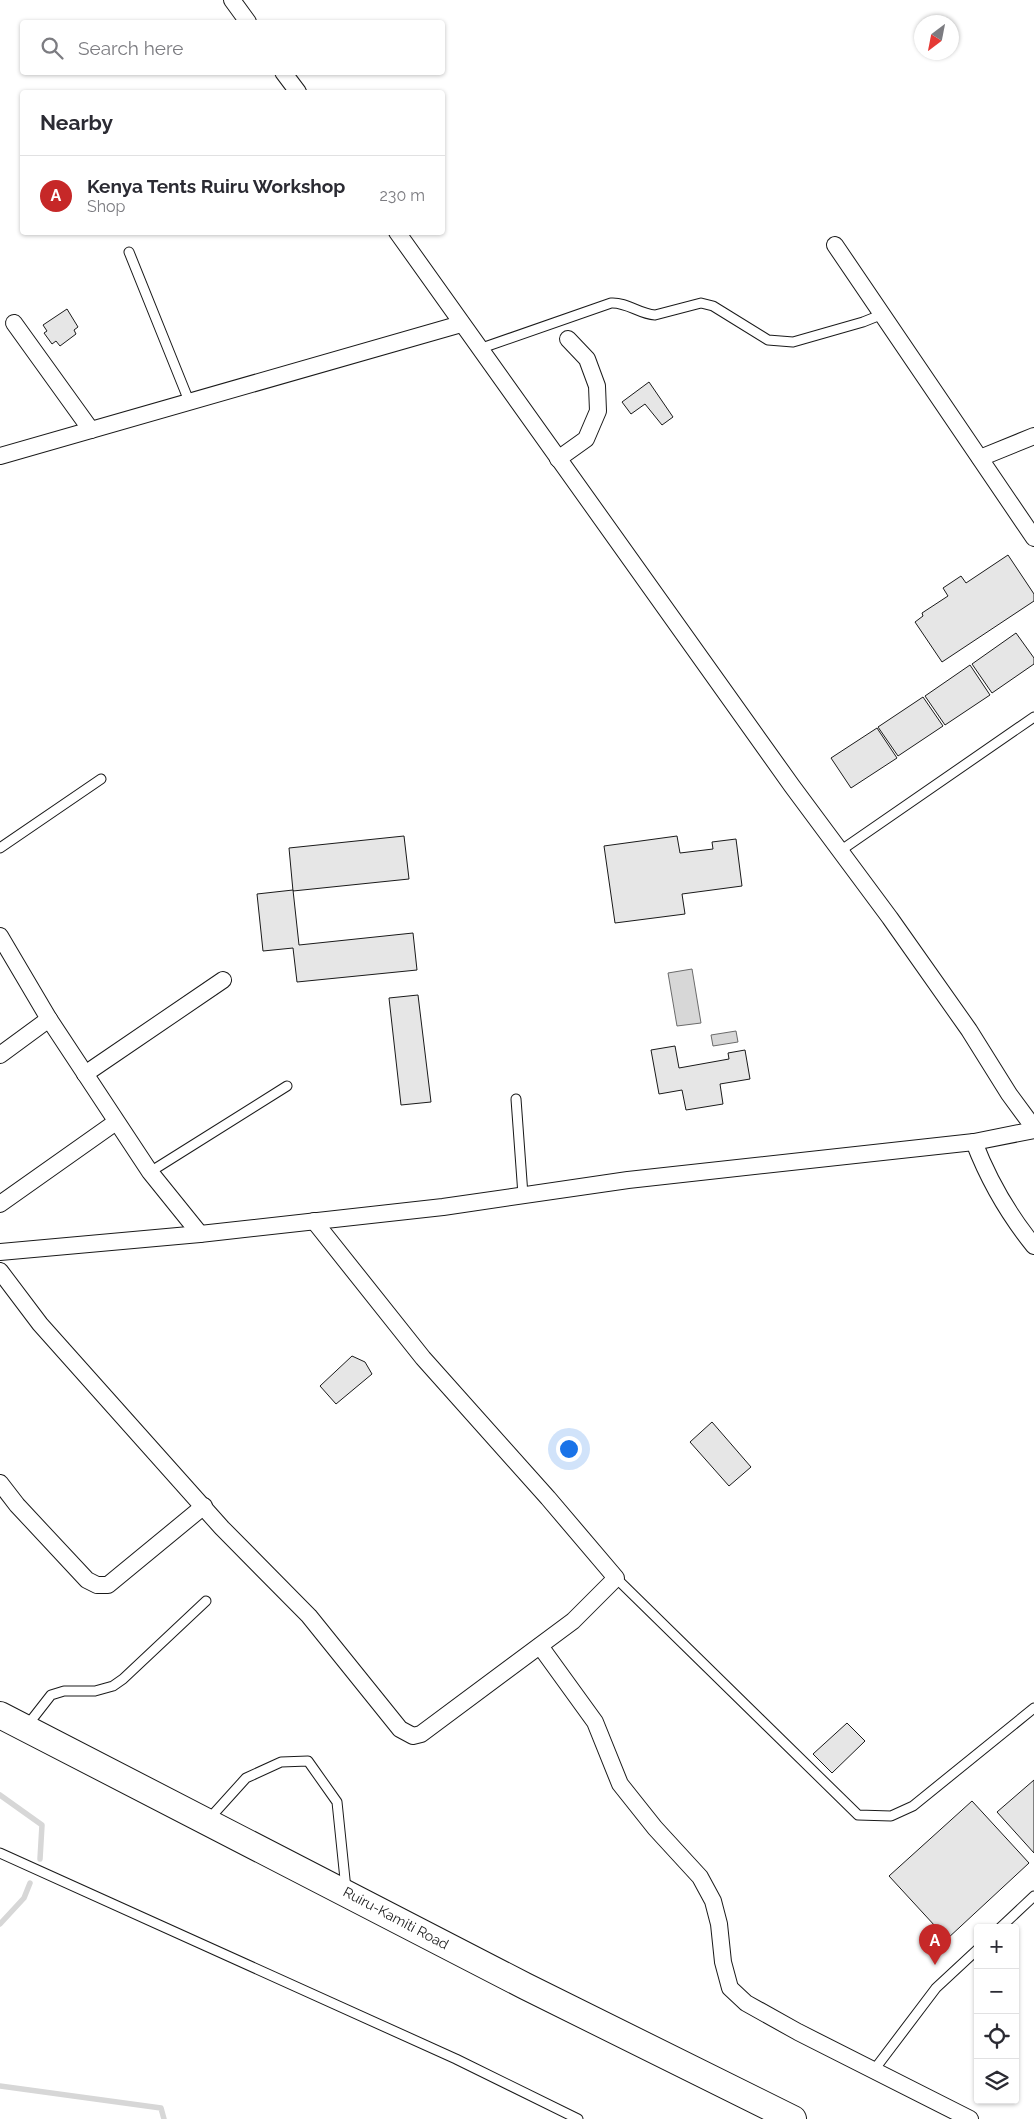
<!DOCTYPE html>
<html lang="en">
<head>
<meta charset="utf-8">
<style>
	:root { --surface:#fff; --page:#f2f2f3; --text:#2b2b33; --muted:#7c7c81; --line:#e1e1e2; --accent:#c62828 }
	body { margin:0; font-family:Raleway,sans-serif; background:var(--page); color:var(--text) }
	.controls { position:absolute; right:15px; bottom:15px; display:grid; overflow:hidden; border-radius:5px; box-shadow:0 1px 4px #0004 }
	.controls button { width:45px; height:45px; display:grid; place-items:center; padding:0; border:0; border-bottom:1px solid var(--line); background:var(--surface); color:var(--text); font:25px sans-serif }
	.compass { position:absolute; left:914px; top:15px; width:45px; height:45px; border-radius:50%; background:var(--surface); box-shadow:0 1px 4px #0004; rotate:212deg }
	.you { position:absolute; left:568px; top:1448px; width:18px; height:18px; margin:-12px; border:4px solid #fff; border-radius:50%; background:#1a73e8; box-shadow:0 0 0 8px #1a73e833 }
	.badge { display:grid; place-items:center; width:32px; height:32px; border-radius:50%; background:var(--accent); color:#fff; font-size:16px; font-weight:700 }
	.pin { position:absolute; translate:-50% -41px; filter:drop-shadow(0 1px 2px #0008) }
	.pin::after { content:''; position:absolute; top:26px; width:18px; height:15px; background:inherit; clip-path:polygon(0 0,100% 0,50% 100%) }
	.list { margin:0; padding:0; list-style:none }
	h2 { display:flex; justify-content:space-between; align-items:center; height:65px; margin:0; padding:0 20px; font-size:21px }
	h2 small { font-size:16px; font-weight:400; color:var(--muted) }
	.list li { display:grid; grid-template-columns:32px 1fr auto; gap:15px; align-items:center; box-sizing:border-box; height:80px; padding:0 20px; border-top:1px solid var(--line) }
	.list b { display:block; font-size:19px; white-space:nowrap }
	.list p { margin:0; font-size:16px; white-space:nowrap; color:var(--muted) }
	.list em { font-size:16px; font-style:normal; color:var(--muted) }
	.icon { flex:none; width:28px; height:28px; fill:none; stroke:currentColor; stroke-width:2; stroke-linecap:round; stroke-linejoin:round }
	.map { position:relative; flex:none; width:1034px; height:2119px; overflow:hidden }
	.search { position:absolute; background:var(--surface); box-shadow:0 1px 4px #0004; left:20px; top:20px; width:425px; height:55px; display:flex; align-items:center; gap:12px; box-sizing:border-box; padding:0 18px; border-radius:5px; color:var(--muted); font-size:19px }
	.panel { position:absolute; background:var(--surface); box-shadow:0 1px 4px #0004; left:20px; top:90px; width:425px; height:145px; border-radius:5px }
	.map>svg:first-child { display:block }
	.water { fill:#d7d7d7; stroke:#6a6a6a }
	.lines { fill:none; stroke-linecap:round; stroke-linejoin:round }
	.stream { stroke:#d7d7d7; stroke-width:5.5 }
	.building { fill:#e6e6e6; stroke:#1a1a1a }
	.service-casing { stroke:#1a1a1a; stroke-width:11 }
	.minor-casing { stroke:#1a1a1a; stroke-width:18 }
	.primary-casing { stroke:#1a1a1a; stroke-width:28 }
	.service { stroke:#fff; stroke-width:9 }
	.minor { stroke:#fff; stroke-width:16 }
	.primary { stroke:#fff; stroke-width:26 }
	.labels { text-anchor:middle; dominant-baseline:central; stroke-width:4; stroke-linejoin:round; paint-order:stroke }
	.street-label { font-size:14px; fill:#1a1a1a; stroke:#fff }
</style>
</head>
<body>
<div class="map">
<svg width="1034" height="2119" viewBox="0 0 1034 2119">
	<rect width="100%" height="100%" fill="#fff"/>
	<!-- water -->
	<g class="water">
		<path d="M692,969L701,1023L677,1026L668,973Z"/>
		<path d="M736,1031L738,1042L713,1046L711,1035Z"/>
	</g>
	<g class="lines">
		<!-- stream -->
		<g class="stream">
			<path d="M0,1795L42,1825L40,1859"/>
			<path d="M0,1924L24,1898L30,1883"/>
			<path d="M0,2086L161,2108L164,2119"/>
		</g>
	</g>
	<!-- building -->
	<g class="building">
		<path d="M67,309L78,327L74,330L76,334L60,346L56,341L52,344L44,333L47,331L43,325Z"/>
		<path d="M649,382L673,417L662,425L645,404L631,414L622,402Z"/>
		<path d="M1008,555L1034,594V601L942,662L915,622L923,616L922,613L948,596L943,588L961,576L966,583Z"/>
		<path d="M1016,633L1034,658V664L992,693L972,664Z"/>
		<path d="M970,665L990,695L945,725L925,696Z"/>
		<path d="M923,697L943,726L898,756L878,727Z"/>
		<path d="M877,728L897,758L851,788L831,758Z"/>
		<path d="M404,836L409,879L293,891L289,848Z"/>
		<path d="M677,836L680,853L713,849L712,842L736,839L742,886L682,894L685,914L615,923L604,846Z"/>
		<path d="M293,890L299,945L413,933L417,970L297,982L293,948L263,951L257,894Z"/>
		<path d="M418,995L431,1102L401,1105L389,998Z"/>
		<path d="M675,1046L679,1068L729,1059L728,1053L745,1050L750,1079L720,1084L723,1104L686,1110L682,1090L659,1094L651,1050Z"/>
		<path d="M352,1356L365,1362L372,1374L336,1404L320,1386Z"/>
		<path d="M712,1422L751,1467L729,1486L690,1442Z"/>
		<path d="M847,1723L865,1741L832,1773L813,1754Z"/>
		<path d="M1034,1780V1853L997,1812Z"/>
		<path d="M972,1801L1029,1863L947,1939L889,1876Z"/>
	</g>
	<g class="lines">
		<defs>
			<g id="service">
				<path d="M129,252L189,401"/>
				<path d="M479,349L611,303C627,302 639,314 655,315L701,303L713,306L768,340L793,342L863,322L883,314"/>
				<path d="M0,848L101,779"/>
				<path d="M840,851L1034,717"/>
				<path d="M516,1099L523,1195"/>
				<path d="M150,1172L287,1086"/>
				<path d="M616,1578L858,1815L891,1816L913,1806L1034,1708"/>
				<path d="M26,1727L51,1695L64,1691H95L113,1686L123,1679L206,1601"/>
				<path d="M209,1819L246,1778L281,1762L308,1761L337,1802L346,1889"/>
				<path d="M0,1853L456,2059L578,2119"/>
				<path d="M1000,1928L1034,1896"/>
				<path d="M874,2070L936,1988L978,1949"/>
			</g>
			<g id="minor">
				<path d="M232,0L248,22"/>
				<path d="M283,72L298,92"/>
				<path d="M397,232L792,786L890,918L969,1030L1009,1094L1034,1128"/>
				<path d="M835,245L1034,538"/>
				<path d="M14,323L91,430"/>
				<path d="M0,456L461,324"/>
				<path d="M980,458L1034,436"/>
				<path d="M558,459L586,439L598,411L597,386L587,359L568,339"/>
				<path d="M0,936L49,1019L150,1172L200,1234"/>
				<path d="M0,1055L49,1019"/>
				<path d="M85,1074L223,980"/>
				<path d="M974,1142C989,1181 1008,1214 1034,1246"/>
				<path d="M0,1204L116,1122"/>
				<path d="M0,1252L200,1234L443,1207L628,1180L974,1142L1034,1130"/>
				<path d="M0,1271L40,1324L222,1528L309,1616L400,1729L413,1736L421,1734L573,1621L616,1578L548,1498L423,1358L314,1221"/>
				<path d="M0,1483L17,1505L87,1580L97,1585H108L204,1506"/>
				<path d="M540,1646L595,1722L620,1784L655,1828L700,1877L713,1901L719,1924L723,1962L730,1988L746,2003L798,2032L970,2119"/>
			</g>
			<path id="primary" d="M0,1715L525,1986L793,2119"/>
		</defs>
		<!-- service casing -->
		<use href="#service" class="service-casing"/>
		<!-- minor casing -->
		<use href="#minor" class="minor-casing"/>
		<!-- primary casing -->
		<use href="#primary" class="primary-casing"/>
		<!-- service -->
		<use href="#service" class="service"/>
		<!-- minor -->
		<use href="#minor" class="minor"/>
		<!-- primary -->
		<use href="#primary" class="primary"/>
	</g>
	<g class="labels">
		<!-- street labels -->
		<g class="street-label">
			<text transform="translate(396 1918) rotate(28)">Ruiru-Kamiti Road</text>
		</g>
	</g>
</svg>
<div class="controls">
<button>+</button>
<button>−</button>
<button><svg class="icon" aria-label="locate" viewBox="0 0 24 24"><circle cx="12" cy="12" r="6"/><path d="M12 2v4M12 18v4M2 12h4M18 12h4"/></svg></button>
<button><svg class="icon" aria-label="layers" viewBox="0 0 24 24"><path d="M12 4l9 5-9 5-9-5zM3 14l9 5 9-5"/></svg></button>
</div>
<svg class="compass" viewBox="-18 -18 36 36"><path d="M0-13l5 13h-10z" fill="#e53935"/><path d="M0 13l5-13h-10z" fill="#7c7c81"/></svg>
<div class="you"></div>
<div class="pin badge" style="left:935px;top:1965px">A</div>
<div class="search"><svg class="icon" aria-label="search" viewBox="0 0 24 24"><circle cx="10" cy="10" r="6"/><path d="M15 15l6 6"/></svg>Search here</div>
<section class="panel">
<h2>Nearby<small></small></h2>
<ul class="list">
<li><span class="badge">A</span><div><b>Kenya Tents Ruiru Workshop</b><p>Shop</p></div><em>230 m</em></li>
</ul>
</section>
</div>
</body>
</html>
